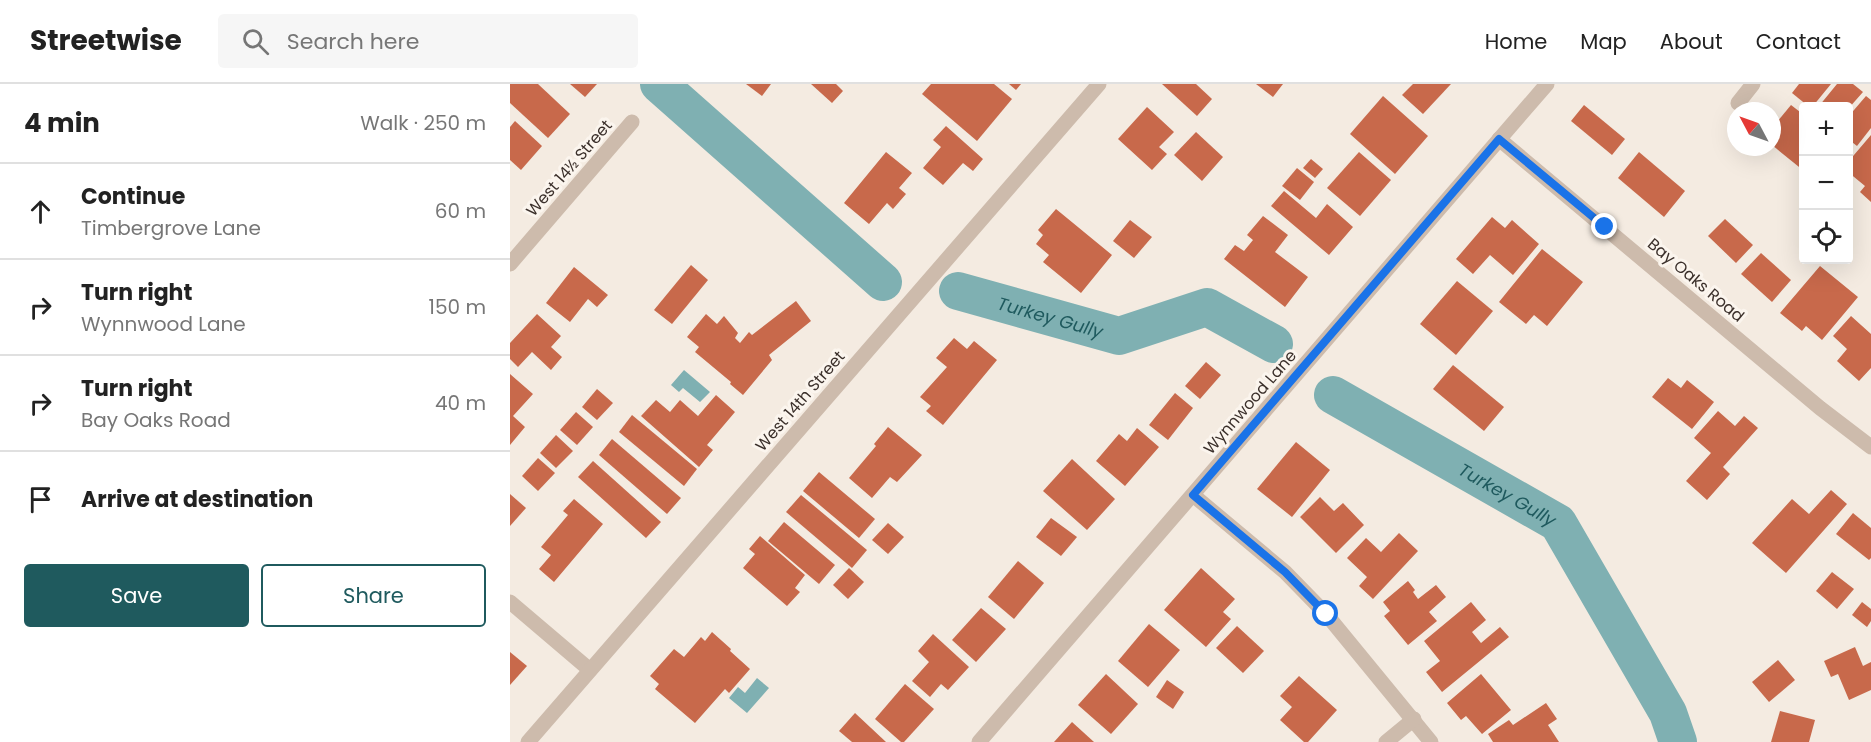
<!DOCTYPE html>
<html lang="en">
<head>
<meta charset="utf-8">
<style>
	:root { --surface:#fff; --page:#f6f6f6; --text:#222; --muted:#767676; --line:#e0e0e0; --accent:#1f5a5e }
	body { margin:0; font-family:Poppins,sans-serif; background:var(--page); color:var(--text) }
	.controls { position:absolute; right:18px; top:18px; display:grid; overflow:hidden; border-radius:6px; box-shadow:0 6px 24px #0002 }
	.controls button { width:54px; height:54px; display:grid; place-items:center; padding:0; border:0; border-bottom:2px solid var(--line); background:var(--surface); color:var(--text); font:30px sans-serif }
	.compass { position:absolute; left:1217px; top:18px; width:54px; height:54px; border-radius:50%; background:var(--surface); box-shadow:0 6px 24px #0002; rotate:311deg }
	.stop { position:absolute; width:18px; height:18px; margin:-14px; border:4px solid #1a73e8; border-radius:50%; background:#fff }
	.stop.end { background:#1a73e8; border-color:#fff; box-shadow:0 2px 6px #0008 }
	.list { margin:0; padding:0; list-style:none }
	h2 { display:flex; justify-content:space-between; align-items:center; height:78px; margin:0; padding:0 24px; font-size:26px }
	h2 small { font-size:20px; font-weight:400; color:var(--muted) }
	.list li { display:grid; grid-template-columns:39px 1fr auto; gap:18px; align-items:center; box-sizing:border-box; height:96px; padding:0 24px; border-top:2px solid var(--line) }
	.list b { display:block; font-size:22px; white-space:nowrap }
	.list p { margin:0; font-size:20px; white-space:nowrap; color:var(--muted) }
	.list em { font-size:20px; font-style:normal; color:var(--muted) }
	.actions { display:flex; gap:12px; padding:18px 24px }
	.actions a { flex:1; padding:14px 0; border:2px solid var(--accent); border-radius:6px; text-align:center; font-size:21px; color:var(--accent) }
	.actions .main { background:var(--accent); color:#fff }
	.icon { flex:none; width:33px; height:33px; fill:none; stroke:currentColor; stroke-width:2; stroke-linecap:round; stroke-linejoin:round }
	.map { position:relative; flex:none; width:1361px; height:658px; overflow:hidden }
	header { display:flex; align-items:center; gap:36px; box-sizing:border-box; height:84px; padding:0 30px; background:var(--surface); border-bottom:2px solid var(--line) }
	header strong { font-size:28px }
	nav { display:flex; gap:33px; margin-inline-start:auto; font-size:21px }
	.search { width:420px; height:54px; background:var(--page); display:flex; align-items:center; gap:15px; box-sizing:border-box; padding:0 21px; border-radius:6px; color:var(--muted); font-size:22px }
	main { display:flex }
	aside { flex:1; background:var(--surface) }
	.map>svg:first-child { display:block }
	.water { fill:#7fb0b2 }
	.lines { fill:none; stroke-linecap:round; stroke-linejoin:round }
	.river { stroke:#7fb0b2; stroke-width:38 }
	.building { fill:#c8694b }
	.minor { stroke:#cdbbac; stroke-width:15 }
	.route { stroke:#1a73e8; stroke-width:8 }
	.labels { text-anchor:middle; dominant-baseline:central; stroke-width:6; stroke-linejoin:round; paint-order:stroke }
	.street-label { font-size:16px; fill:#3b302b; stroke:#fbf5ee }
	.water-label { font-size:18px; font-style:italic; fill:#1f5a5e; stroke:#fbf5ee }
</style>
</head>
<body>
<header>
<strong>Streetwise</strong>
<div class="search"><svg class="icon" aria-label="search" viewBox="0 0 24 24"><circle cx="10" cy="10" r="6"/><path d="M15 15l6 6"/></svg>Search here</div>
<nav><a>Home</a><a>Map</a><a>About</a><a>Contact</a></nav>
</header>
<main>
<aside>
<h2>4 min<small>Walk · 250 m</small></h2>
<ul class="list">
<li><svg class="icon" aria-label="ahead" viewBox="0 0 24 24"><path d="M12 20V5M6 11l6-6 6 6"/></svg><div><b>Continue</b><p>Timbergrove Lane</p></div><em>60 m</em></li>
<li><svg class="icon" aria-label="right" viewBox="0 0 24 24"><path d="M7 20v-9h11M14 6l5 5-5 5"/></svg><div><b>Turn right</b><p>Wynnwood Lane</p></div><em>150 m</em></li>
<li><svg class="icon" aria-label="right" viewBox="0 0 24 24"><path d="M7 20v-9h11M14 6l5 5-5 5"/></svg><div><b>Turn right</b><p>Bay Oaks Road</p></div><em>40 m</em></li>
<li><svg class="icon" aria-label="arrive" viewBox="0 0 24 24"><path d="M6 21V4h12l-3 4 3 4H6"/></svg><div><b>Arrive at destination</b></div></li>
</ul>
<div class="actions"><a class="main">Save</a><a>Share</a></div>
</aside>
<div class="map">
<svg width="1361" height="658" viewBox="0 0 1361 658">
	<rect width="100%" height="100%" fill="#f4ebe1"/>
	<!-- water -->
	<g class="water">
		<path d="M174,286L200,308L190,318L173,304L169,308L161,301Z"/>
		<path d="M247,594L259,604L237,629L219,614L228,603L235,609Z"/>
	</g>
	<g class="lines">
		<!-- river -->
		<g class="river">
			<path d="M149,0L373,198"/>
			<path id="s1" d="M448,207L609,252L697,223L764,260"/>
			<path id="s2" d="M823,311L1048,439L1158,629L1168,658"/>
		</g>
	</g>
	<!-- building -->
	<g class="building">
		<path d="M0,0H28L60,30L38,54L0,19Z"/>
		<path d="M60,0H87L75,13Z"/>
		<path d="M236,0H261L252,12Z"/>
		<path d="M301,0H326L333,7L322,19Z"/>
		<path d="M421,0H484L502,15L467,57L412,10Z"/>
		<path d="M499,0H511L506,6Z"/>
		<path d="M652,0H686L702,15L687,32Z"/>
		<path d="M746,0H773L763,13Z"/>
		<path d="M903,0H941L913,30L892,11Z"/>
		<path d="M1289,0H1321L1303,22H1298L1282,9Z"/>
		<path d="M1327,0H1343L1353,8L1338,25V22H1309Z"/>
		<path d="M873,12L918,52L885,90L840,50Z"/>
		<path d="M1356,12L1361,16V44L1347,62L1338,55V33Z"/>
		<path d="M1074,21L1115,55L1102,71L1061,37Z"/>
		<path d="M1281,21L1294,31V87L1262,61V44Z"/>
		<path d="M637,23L664,48L649,63L657,70L642,86L608,55Z"/>
		<path d="M5,37L32,62L11,86L0,76V43Z"/>
		<path d="M436,42L473,75L463,87L453,79L433,101L413,84L431,63L423,56Z"/>
		<path d="M686,48L713,73L692,97L664,71Z"/>
		<path d="M1361,51V118L1350,108L1355,102L1338,88V78Z"/>
		<path d="M376,68L402,89L389,104L396,110L383,125L377,119L359,140L334,119Z"/>
		<path d="M849,68L881,96L850,132L817,104Z"/>
		<path d="M1129,68L1175,107L1154,133L1108,94Z"/>
		<path d="M801,75L813,85L805,94L793,84Z"/>
		<path d="M787,84L804,98L790,116L772,102Z"/>
		<path d="M774,107L806,134L817,120L843,143L819,171L761,122Z"/>
		<path d="M546,125L602,171L571,209L533,178L539,171L526,160L533,151L528,146Z"/>
		<path d="M753,132L778,151L765,168L798,193L775,223L714,175L725,161L734,167L743,156L737,151Z"/>
		<path d="M982,133L995,144L1002,136L1029,160L1003,191L980,171L963,190L946,175Z"/>
		<path d="M1215,135L1243,161L1226,179L1198,152Z"/>
		<path d="M620,136L642,153L624,174L603,157Z"/>
		<path d="M1032,165L1073,198L1037,242L1024,231L1016,240L989,218Z"/>
		<path d="M1251,169L1281,196L1262,218L1231,190Z"/>
		<path d="M181,181L198,196L162,240L144,226Z"/>
		<path d="M1310,182L1348,213L1312,256L1296,242L1292,247L1270,229Z"/>
		<path d="M64,183L98,211L87,223L78,215L60,238L36,219Z"/>
		<path d="M947,197L983,227L946,271L910,240Z"/>
		<path d="M286,217L301,237L259,271L262,276L233,311L220,300L221,298L185,268L189,263L177,253L196,230L207,240L214,232L228,249L225,254L230,259L239,248L242,251Z"/>
		<path d="M27,230L51,252L41,263L52,273L41,286L22,268L8,283L0,275V259Z"/>
		<path d="M1341,232L1361,250V284L1349,297L1327,277L1337,265L1323,252Z"/>
		<path d="M444,254L457,265L464,257L487,276L433,341L416,327L421,322L410,313L437,283L426,274Z"/>
		<path d="M696,278L711,291L690,315L675,302Z"/>
		<path d="M943,281L994,323L974,347L923,305Z"/>
		<path d="M0,290L23,310L3,332L15,343L0,361Z"/>
		<path d="M1158,294L1171,304L1177,296L1204,318L1182,345L1142,313Z"/>
		<path d="M87,305L103,319L87,336L72,323Z"/>
		<path d="M665,309L683,324L658,356L639,341Z"/>
		<path d="M206,311L225,328L197,361L203,366L189,383L131,332L146,316L160,328L170,316L188,332Z"/>
		<path d="M1208,327L1225,342L1234,332L1248,344L1213,383L1220,390L1197,416L1176,397L1201,369L1184,354Z"/>
		<path d="M66,328L83,343L67,361L50,346Z"/>
		<path d="M122,331L187,385L174,402L109,348Z"/>
		<path d="M378,343L412,371L387,398L380,393L362,414L339,394L366,362L364,360Z"/>
		<path d="M627,344L649,363L615,402L586,377L609,350L617,357Z"/>
		<path d="M46,351L63,367L46,384L30,369Z"/>
		<path d="M102,355L171,414L157,430L89,371Z"/>
		<path d="M786,358L820,386L782,433L747,405Z"/>
		<path d="M28,374L45,389L28,407L12,392Z"/>
		<path d="M562,375L605,415L577,446L533,407Z"/>
		<path d="M83,377L151,438L136,454L68,393Z"/>
		<path d="M309,388L365,435L349,454L293,407Z"/>
		<path d="M1321,406L1337,420L1276,489L1242,459L1282,415L1299,430Z"/>
		<path d="M0,410L16,424L0,442Z"/>
		<path d="M291,411L357,466L342,484L276,428Z"/>
		<path d="M810,413L824,427L833,419L854,441L826,469L790,433Z"/>
		<path d="M64,415L93,440L44,498L29,485L41,471L31,463L58,431L53,427Z"/>
		<path d="M1343,429L1361,444V474L1359,476L1326,450Z"/>
		<path d="M541,434L567,453L551,472L526,453Z"/>
		<path d="M274,438L325,481L309,500L258,457Z"/>
		<path d="M378,439L394,453L378,470L362,456Z"/>
		<path d="M889,449L908,467L863,515L849,502L857,493L837,474L856,454L871,468Z"/>
		<path d="M250,452L295,491L285,504L290,508L277,522L233,484L245,470L239,465Z"/>
		<path d="M508,477L534,499L504,535L478,513Z"/>
		<path d="M339,484L354,498L338,515L323,501Z"/>
		<path d="M691,484L725,515L713,528L721,535L696,563L654,526Z"/>
		<path d="M1322,488L1344,505L1327,525L1306,507Z"/>
		<path d="M898,497L905,506L903,508L908,515L926,501L936,513L919,528L927,537L898,561L874,532L880,527L873,518Z"/>
		<path d="M961,518L976,536L962,548L971,559L990,543L999,553L932,608L916,588L930,577L914,557Z"/>
		<path d="M1352,518L1361,525V537L1357,543L1342,531Z"/>
		<path d="M471,524L496,545L466,578L442,556Z"/>
		<path d="M639,540L670,566L638,603L608,577Z"/>
		<path d="M727,542L754,567L733,589L706,564Z"/>
		<path d="M202,548L221,565L220,567L240,585L219,609L215,605L185,639L145,605L149,600L140,592L164,565L174,573L191,553L195,557Z"/>
		<path d="M423,550L459,583L438,606L431,600L420,613L402,597L419,578L408,567Z"/>
		<path d="M1345,563L1353,582L1361,578V606L1339,616L1328,590L1321,593L1314,577Z"/>
		<path d="M0,568L17,582L0,601Z"/>
		<path d="M1268,576L1285,596L1259,618L1242,598Z"/>
		<path d="M596,590L628,620L601,650L568,621Z"/>
		<path d="M971,590L1001,626L972,650L956,632L951,636L937,619Z"/>
		<path d="M789,592L827,626L798,658H794L770,636L782,623L770,612Z"/>
		<path d="M657,596L674,608L663,625L646,613Z"/>
		<path d="M395,600L424,625L394,658H391L365,635Z"/>
		<path d="M1036,619L1047,635L1038,641L1049,658H983L978,650L999,636L1003,641Z"/>
		<path d="M1270,627L1305,636L1299,658H1261Z"/>
		<path d="M345,629L376,658H342L329,647Z"/>
		<path d="M562,638L584,658H544Z"/>
	</g>
	<g class="lines">
		<!-- minor -->
		<g class="minor">
			<path d="M1228,19L1243,0"/>
			<path d="M989,55L1310,324L1361,363"/>
			<path d="M0,180L122,38"/>
			<path d="M683,411L775,488L816,530L921,658"/>
			<path d="M0,518L80,586"/>
			<path d="M18,658L589,0"/>
			<path d="M469,658L1037,0"/>
			<path d="M876,658L904,635"/>
		</g>
	</g>
	<g class="lines">
		<!-- route -->
		<path class="route" d="M816,530L775,488L683,411L989,55L1095,143"/>
	</g>
	<g class="labels">
		<!-- street labels -->
		<g class="street-label">
			<text transform="translate(59 84) rotate(-49)">West 14½ Street</text>
			<text transform="translate(1186 196) rotate(40)">Bay Oaks Road</text>
			<text transform="translate(290 317) rotate(-49)">West 14th Street</text>
			<text transform="translate(740 318) rotate(-49)">Wynnwood Lane</text>
		</g>
		<!-- water labels -->
		<g class="water-label">
			<text stroke="none"><textPath href="#s1" startOffset="96">Turkey Gully</textPath></text>
			<text stroke="none"><textPath href="#s2" startOffset="201">Turkey Gully</textPath></text>
		</g>
	</g>
</svg>
<div class="controls">
<button>+</button>
<button>−</button>
<button><svg class="icon" aria-label="locate" viewBox="0 0 24 24"><circle cx="12" cy="12" r="6"/><path d="M12 2v4M12 18v4M2 12h4M18 12h4"/></svg></button>
</div>
<svg class="compass" viewBox="-18 -18 36 36"><path d="M0-13l5 13h-10z" fill="#e53935"/><path d="M0 13l5-13h-10z" fill="#767676"/></svg>
<div class="stop" style="left:816px;top:530px"></div>
<div class="stop end" style="left:1095px;top:143px"></div>
</div>
</main>
</body>
</html>
